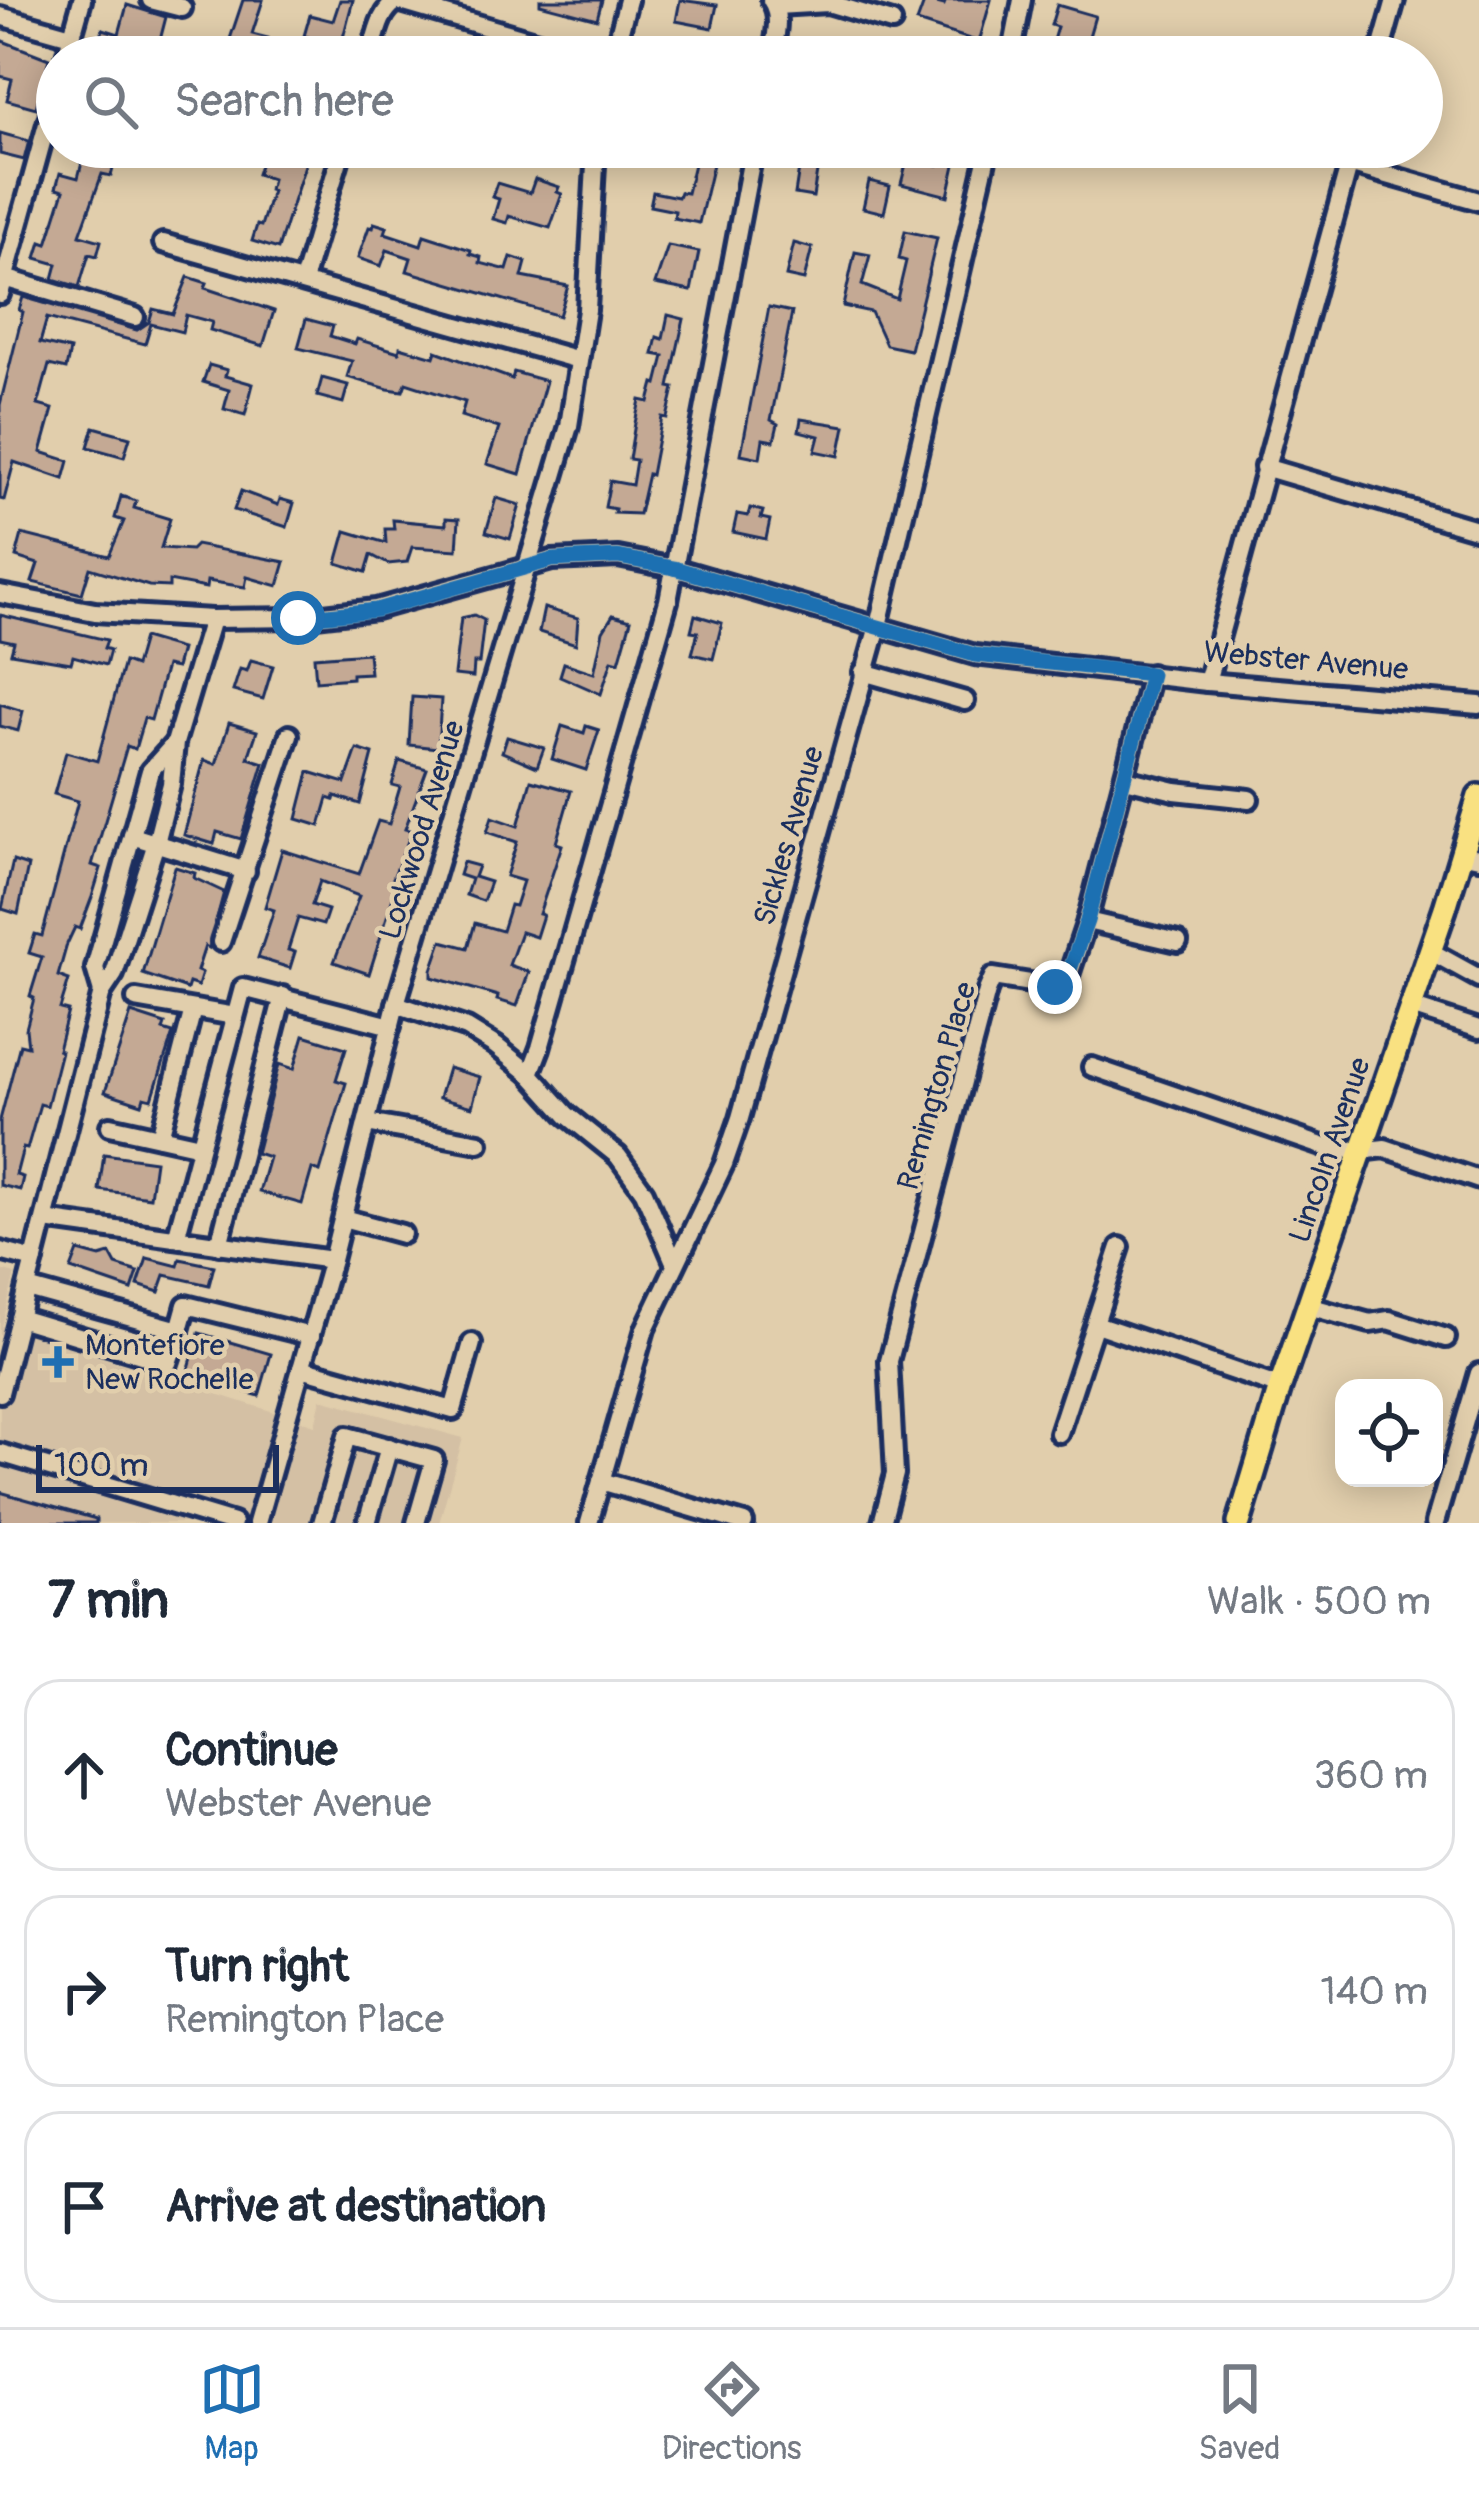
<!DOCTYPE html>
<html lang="en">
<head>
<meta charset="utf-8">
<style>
	:root { --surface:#fff; --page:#f2f2f3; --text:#1f2937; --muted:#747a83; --line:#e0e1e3; --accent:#1f6fb2 }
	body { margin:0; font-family:Pangolin,sans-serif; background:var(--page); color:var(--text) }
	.controls { position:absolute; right:36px; bottom:36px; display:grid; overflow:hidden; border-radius:24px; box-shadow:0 6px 30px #0003 }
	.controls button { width:108px; height:108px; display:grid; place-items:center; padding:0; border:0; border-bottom:3px solid var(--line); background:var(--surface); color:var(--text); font:60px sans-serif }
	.scale { position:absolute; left:36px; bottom:30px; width:243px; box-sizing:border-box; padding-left:12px; border:6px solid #1b2f5e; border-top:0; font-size:33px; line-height:42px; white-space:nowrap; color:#1b2f5e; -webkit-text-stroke:9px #e1ceac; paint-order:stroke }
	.stop { position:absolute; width:36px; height:36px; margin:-27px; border:9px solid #1f6fb2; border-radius:50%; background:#fff }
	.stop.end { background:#1f6fb2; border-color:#fff; box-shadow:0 3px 12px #0008 }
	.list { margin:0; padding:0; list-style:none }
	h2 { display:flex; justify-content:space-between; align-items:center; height:156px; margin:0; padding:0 48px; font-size:51px }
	h2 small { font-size:39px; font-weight:400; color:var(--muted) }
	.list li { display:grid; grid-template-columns:78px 1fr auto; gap:36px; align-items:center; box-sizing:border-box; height:192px; margin:0 24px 24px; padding:0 24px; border:3px solid var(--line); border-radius:36px }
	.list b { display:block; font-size:45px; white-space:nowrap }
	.list p { margin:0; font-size:39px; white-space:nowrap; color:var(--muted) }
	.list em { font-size:39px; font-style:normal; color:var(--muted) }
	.icon { flex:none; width:66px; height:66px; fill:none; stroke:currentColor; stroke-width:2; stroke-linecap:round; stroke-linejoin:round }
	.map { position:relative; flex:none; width:1479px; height:1523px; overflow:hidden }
	.search { position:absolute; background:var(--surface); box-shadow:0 6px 30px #0003; left:36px; right:36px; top:36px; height:132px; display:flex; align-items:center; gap:30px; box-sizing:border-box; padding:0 42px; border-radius:66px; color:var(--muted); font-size:45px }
	.sheet { height:804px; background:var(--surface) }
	nav { display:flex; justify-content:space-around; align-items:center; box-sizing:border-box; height:168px; border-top:3px solid var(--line); background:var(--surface); font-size:33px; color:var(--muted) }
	nav a { display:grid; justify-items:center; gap:6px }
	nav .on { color:var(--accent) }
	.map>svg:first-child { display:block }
	.built { fill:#d4c0a4 }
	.building { fill:#c4a994; stroke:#1b2f5e; stroke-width:3 }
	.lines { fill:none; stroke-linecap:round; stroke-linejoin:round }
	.minor-casing { stroke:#1b2f5e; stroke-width:26 }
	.major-casing { stroke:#1b2f5e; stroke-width:30 }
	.minor { stroke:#e1ceac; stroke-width:16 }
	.major { stroke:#f9e181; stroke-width:21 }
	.route { stroke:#1f6fb2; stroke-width:15 }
	.poi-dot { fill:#1f6fb2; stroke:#e1ceac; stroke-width:4.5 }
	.labels { text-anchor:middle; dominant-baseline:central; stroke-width:9; stroke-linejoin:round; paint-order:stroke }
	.street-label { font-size:30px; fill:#1b2f5e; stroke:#e1ceac }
	.poi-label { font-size:30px; fill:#1b2f5e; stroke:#e1ceac; text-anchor:start }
</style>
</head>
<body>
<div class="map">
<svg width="1479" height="1523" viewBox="0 0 1479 1523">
	<rect width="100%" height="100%" fill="#e1ceac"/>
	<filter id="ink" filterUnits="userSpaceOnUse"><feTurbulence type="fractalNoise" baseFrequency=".00833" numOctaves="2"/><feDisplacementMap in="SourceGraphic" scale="24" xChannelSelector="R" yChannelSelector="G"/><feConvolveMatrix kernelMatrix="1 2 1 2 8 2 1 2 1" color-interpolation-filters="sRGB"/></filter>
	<g filter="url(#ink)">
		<!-- built -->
		<path class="built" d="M0,1270L15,1274L2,1326L315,1425L321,1399L463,1438L439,1523H0Z"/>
		<!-- building -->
		<g class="building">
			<path d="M243,0H263L252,34L268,38L262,57H224Z"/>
			<path d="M340,0H353L339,53L328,57L323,55L327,42L304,36L310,15L333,21Z"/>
			<path d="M540,0H602L597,19L540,4Z"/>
			<path d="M680,0L717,5L712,28L676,21Z"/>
			<path d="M925,0L944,5L946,0H991L979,42L917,22Z"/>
			<path d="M127,5L166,17L159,44L190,54L189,57H106L109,46L99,44L103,29L119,34Z"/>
			<path d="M1057,5L1095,16L1083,57H1048L1057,27L1051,25Z"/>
			<path d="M0,40L49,59L36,108L7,100L12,79L0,76Z"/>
			<path d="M830,41L881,51L880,57H827Z"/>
			<path d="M0,133L29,141L24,160L0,154Z"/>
			<path d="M86,147H113L111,153L117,154L111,176L102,174L80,235L101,241L97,256L89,254L79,287L53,279L57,264L36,258L41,242L47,244L64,190L56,188L60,173L78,178Z"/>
			<path d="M698,147H717L699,223L674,218L675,211L650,206L653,192L678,197L680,192L687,193Z"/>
			<path d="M943,147H959L948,196L901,184L907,160L938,165Z"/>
			<path d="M265,150L306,162L278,249L252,241L257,225L261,226L272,191L269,190L272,179L257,174Z"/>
			<path d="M800,162L818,165L813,197L795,194Z"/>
			<path d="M535,179L559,187L557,192L562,194L550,228L509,216L507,223L493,219L499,199L492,197L497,183L530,193Z"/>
			<path d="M869,181L890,186L884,213L863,208Z"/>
			<path d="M374,223L387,227L385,233L421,245L424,235L471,250L470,254L481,257L480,263L507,270L511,257L526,262L522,277L568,286L559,316L407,271L411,258L387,250L381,266L358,258L369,227L373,228Z"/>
			<path d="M905,231L937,238L910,350L886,345L871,312L843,306L855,252L870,255L862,285L897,299L906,261L899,259Z"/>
			<path d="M794,243L812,248L804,280L786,276Z"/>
			<path d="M668,246L699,252L691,291L655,284Z"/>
			<path d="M188,277L207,283L205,288L274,311L263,346L210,330L212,322L186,315L182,332L151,324L145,344L47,318L40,343L70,350L66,369L49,365L38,405L53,409L41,452L69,461L64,479L14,462L4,500L0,499V405L23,312L19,310L23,297L137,330L149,322L153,309L173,314Z"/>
			<path d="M769,307L792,312L771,420L778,424L774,441L763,439L760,458L741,454Z"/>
			<path d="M668,315L684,319L669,387L674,388L667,418L662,417L651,475L648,474L639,514L614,513L615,509L605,507L610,481L632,485L636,460L629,459L635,423L640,400L649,402L654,383L657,384L664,356L653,354L657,337L663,339Z"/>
			<path d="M306,319L333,326L330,336L355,344L357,339L399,352L400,347L434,357L436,351L512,379L514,372L546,381L520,474L487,464L499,428L461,416L465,402L406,383L403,391L388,389L347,377L352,361L298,348Z"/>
			<path d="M209,365L227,370L225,376L253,384L245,415L224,409L229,390L203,382Z"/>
			<path d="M322,378L348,385L343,403L317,396Z"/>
			<path d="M801,419L845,426L839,456L815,451L819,436L799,431Z"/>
			<path d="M94,427L130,437L124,457L88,447Z"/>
			<path d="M241,491L278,505L280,499L294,503L287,527L234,510Z"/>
			<path d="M121,496L136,501L134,508L170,519L161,548L191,550L196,545L285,562L278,586L247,577L245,587L207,581L206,588L169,581V587L149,586L90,568L82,594L32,582L38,564L16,557L22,534L109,556L124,521L115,518Z"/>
			<path d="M496,498L520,505L510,539L486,532Z"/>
			<path d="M750,508L763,511L761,518L770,520L766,539L733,532L737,514L748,516Z"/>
			<path d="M446,518L459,519L457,550L412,547L407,562L388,564L371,555L366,572L337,563L346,531L386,543L385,529H394L393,520L446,525Z"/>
			<path d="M544,608L578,618L576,644L539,632Z"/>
			<path d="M0,615L107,640L104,648L110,650L106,665L73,656L71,663L11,653L14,642L0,639Z"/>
			<path d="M474,615L484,620L479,663H474L473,677L454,675L461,618Z"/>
			<path d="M613,615L631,620L619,662L612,660L601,694L560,676L564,663L594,673L603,631Z"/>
			<path d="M695,615L722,623L713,659L692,654L698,632L691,631Z"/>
			<path d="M143,638L181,649L176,668L166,666L151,720L144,718L135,749L127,746L92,865L101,868L92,897L80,929L75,927L67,944L58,976L69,980L60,1009L68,1011L58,1050L61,1051L47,1106L40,1104L27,1149L23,1148L16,1175L23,1177L20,1190L0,1185V1120L20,1044L28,1046L26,1029L34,998L30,996L42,957L29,953L35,934L42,936L78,801L54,794L66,752L97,761L124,662L135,666Z"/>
			<path d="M368,653L370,673L352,674V678L316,681L314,657Z"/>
			<path d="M251,660L273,666L263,699L233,691L240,669L247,671Z"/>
			<path d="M412,697L441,699L438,748L409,745Z"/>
			<path d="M0,704L23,711L18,731L0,726Z"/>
			<path d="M229,723L257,731L248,758L264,763L241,839L217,832L214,844L184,835L204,760L216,764Z"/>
			<path d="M562,726L584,733L586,726L599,730L586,770L552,759Z"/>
			<path d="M507,737L544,748L537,767L502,752Z"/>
			<path d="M357,749L373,754L360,804L335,796L334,800L328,798L320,826L297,819L309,772L345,783Z"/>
			<path d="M399,761L427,769L405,829L412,831L391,883L397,885L369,974L334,962L359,896L320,881L312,905L328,910L323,925L298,918L288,950L295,952L290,968L258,958L274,910L265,907L282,850L359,874L378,821L389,824L400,787L392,785Z"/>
			<path d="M531,780L571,791L556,843L562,845L539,914L543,915L536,937L521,932L509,965L529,972L517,1006L497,1000L498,996L432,977V970L442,941L468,948L475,923L502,931L510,905L515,906L523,881L506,876L517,842L487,832L492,817L518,826Z"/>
			<path d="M13,861L28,866L18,914L2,909Z"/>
			<path d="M463,862L478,866L474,877L490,882L483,901L466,895L471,879L459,875Z"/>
			<path d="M175,867L195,873L194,878L224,892L209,948L205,946L197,971L202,973L198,986L189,983L187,989L143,974Z"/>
			<path d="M131,1013L165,1024L163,1030L173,1033L152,1099L144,1097L142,1104L105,1092Z"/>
			<path d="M304,1035L346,1048L336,1080L346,1083L320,1172L312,1169L302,1204L259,1192L269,1157L256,1153L279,1064L294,1069Z"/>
			<path d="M448,1068L480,1077L472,1107L439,1098Z"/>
			<path d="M104,1154L155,1161L150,1197L99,1190Z"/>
			<path d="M78,1251L100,1257L110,1254L116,1265L138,1272L132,1290L71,1269Z"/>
			<path d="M147,1258L178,1266L180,1259L214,1266L209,1285L165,1275L159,1292L138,1285Z"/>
			<path d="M199,1333L271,1354L259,1396L187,1375Z"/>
			<path d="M0,1492L96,1519V1523H0Z"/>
		</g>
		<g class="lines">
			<defs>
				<g id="minor">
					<path d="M151,0L182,8"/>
					<path d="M771,0C782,15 775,39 772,57"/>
					<path d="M776,6L828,3L892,22"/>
					<path d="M0,16L71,36"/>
					<path d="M66,57L82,0"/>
					<path d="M370,57C376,37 379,10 398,1L589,57"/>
					<path d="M613,57L628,0"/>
					<path d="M1011,57L1022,0"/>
					<path d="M1379,57L1395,0"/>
					<path d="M1349,164L1479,201"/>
					<path d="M163,243L579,360"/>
					<path d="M4,278L135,317"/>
					<path d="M303,281L343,147"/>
					<path d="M0,294L57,88"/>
					<path d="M1264,467L1479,530"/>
					<path d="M0,594L95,612L212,619L298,618L376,609L552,560L618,557L674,568L975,655L1207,682L1479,705"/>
					<path d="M863,672L965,701"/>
					<path d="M1207,682L1354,147"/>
					<path d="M1125,779L1175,791L1249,799"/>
					<path d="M132,836L246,871"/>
					<path d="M1460,854L1479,858"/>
					<path d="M1087,921L1178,942"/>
					<path d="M221,942L289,735"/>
					<path d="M1430,951L1479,978"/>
					<path d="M102,992L95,968L150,771L174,744"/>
					<path d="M136,999L235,1016"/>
					<path d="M396,1004L467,1028L496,1046L530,1074L567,1115L618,1156L644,1192L675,1264"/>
					<path d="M1411,1007L1479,1029"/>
					<path d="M1092,1067L1325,1147L1360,1151L1385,1148L1479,1180"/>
					<path d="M530,1074L540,1048L668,601L754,147"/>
					<path d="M367,1123L479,1143"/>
					<path d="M110,1126L200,1146"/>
					<path d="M160,1137L193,1009"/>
					<path d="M343,1218L402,1234"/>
					<path d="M45,1220L332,1260"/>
					<path d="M176,1238L243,988L391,1026"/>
					<path d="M219,1245L283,996"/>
					<path d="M0,1251L34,1260"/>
					<path d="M27,1288L179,1330L186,1305L311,1336"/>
					<path d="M1308,1306L1370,1323L1389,1320L1446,1338"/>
					<path d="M19,1318L168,1363L179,1330"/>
					<path d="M1096,1324L1280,1387"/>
					<path d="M301,1368L453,1410L472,1343"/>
					<path d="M0,1393L102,992L114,974L156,843L171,784L175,743L212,619"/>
					<path d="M1059,1433L1120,1247"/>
					<path d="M0,1453L233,1523"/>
					<path d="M601,1481L744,1523"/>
					<path d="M257,1523L332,1260L396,1004L569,426L587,310L596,147"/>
					<path d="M322,1523L347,1436L434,1460L416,1523"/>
					<path d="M367,1523L389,1447"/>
					<path d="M589,1523L645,1329L724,1164L740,1118L878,626L989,147"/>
					<path d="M882,1523L895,1474L889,1361L987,991L993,977L1055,987L1067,981L1087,921L1151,674"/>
					<path d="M1435,1523L1479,1373"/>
				</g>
				<path id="major" d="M1239,1523L1280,1387L1445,908L1479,796"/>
			</defs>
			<!-- minor casing -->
			<use href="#minor" class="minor-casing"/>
			<!-- major casing -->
			<use href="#major" class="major-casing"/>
			<!-- minor -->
			<use href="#minor" class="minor"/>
			<!-- major -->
			<use href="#major" class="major"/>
		</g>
	</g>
	<g class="lines" filter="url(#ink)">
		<!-- route -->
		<path class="route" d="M298,618L376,610L552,560L618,557L674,568L975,655L1151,674L1087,921L1066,981L1055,987"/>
	</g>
	<!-- markers -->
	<path class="poi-dot" d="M52 1344h12v12h12v12h-12v12h-12v-12h-12v-12h12z"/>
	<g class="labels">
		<!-- street labels -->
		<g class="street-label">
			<text transform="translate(1306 661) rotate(5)">Webster Avenue</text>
			<text transform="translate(422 830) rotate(-73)">Lockwood Avenue</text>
			<text transform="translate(789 836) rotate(-74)">Sickles Avenue</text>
			<text transform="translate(937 1086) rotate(-74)">Remington Place</text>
			<text transform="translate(1330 1150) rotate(-71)">Lincoln Avenue</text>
		</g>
		<!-- poi labels -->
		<g class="poi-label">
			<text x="85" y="1345">Montefiore<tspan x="85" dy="34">New Rochelle</tspan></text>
		</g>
	</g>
</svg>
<div class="controls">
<button><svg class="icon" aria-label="locate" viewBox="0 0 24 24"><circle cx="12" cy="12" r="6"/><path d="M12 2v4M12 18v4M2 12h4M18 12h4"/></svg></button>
</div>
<div class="scale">100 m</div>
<div class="stop" style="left:298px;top:618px"></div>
<div class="stop end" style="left:1055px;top:987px"></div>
<div class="search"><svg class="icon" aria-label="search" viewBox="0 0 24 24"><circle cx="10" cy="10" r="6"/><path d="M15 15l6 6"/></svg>Search here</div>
</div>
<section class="sheet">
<h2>7 min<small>Walk · 500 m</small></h2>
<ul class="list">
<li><svg class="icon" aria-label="ahead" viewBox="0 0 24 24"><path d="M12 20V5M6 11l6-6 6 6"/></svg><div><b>Continue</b><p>Webster Avenue</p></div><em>360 m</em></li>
<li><svg class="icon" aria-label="right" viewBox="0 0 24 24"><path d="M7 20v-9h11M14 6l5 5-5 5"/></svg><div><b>Turn right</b><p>Remington Place</p></div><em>140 m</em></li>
<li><svg class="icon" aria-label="arrive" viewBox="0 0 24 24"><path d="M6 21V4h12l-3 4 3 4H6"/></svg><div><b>Arrive at destination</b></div></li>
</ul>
</section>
<nav>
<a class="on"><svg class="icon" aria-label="map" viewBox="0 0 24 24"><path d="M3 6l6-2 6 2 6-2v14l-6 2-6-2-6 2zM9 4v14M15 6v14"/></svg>Map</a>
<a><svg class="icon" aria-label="directions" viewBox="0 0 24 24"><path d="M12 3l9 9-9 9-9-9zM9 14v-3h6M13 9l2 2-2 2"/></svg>Directions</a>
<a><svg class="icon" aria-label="saved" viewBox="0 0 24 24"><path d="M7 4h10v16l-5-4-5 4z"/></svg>Saved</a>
</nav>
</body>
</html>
